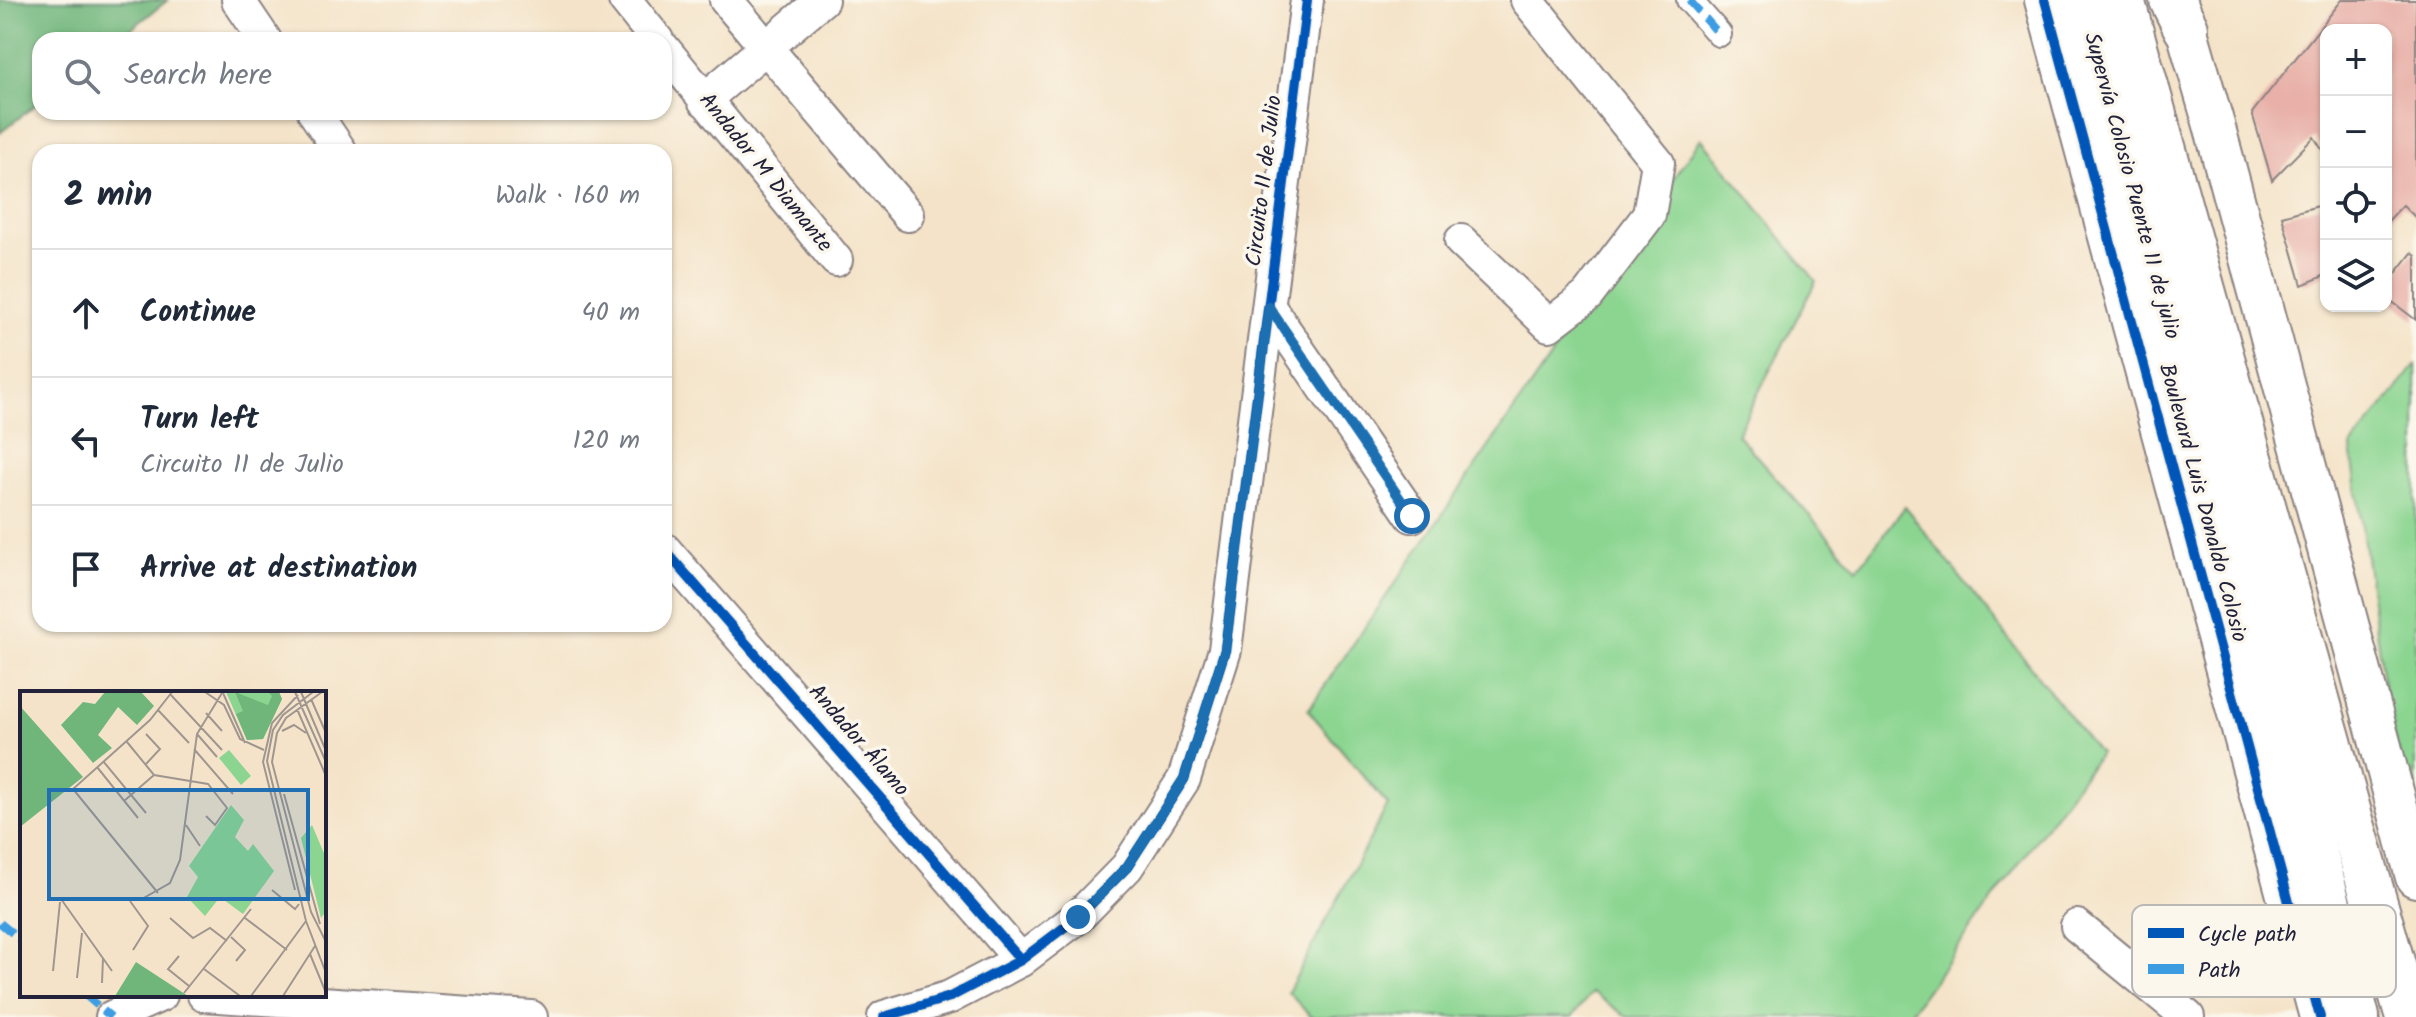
<!DOCTYPE html>
<html lang="en">
<head>
<meta charset="utf-8">
<style>
	:root { --surface:#fff; --page:#f6f6f7; --text:#1f2937; --muted:#747a83; --line:#e0e1e3 }
	body { margin:0; font-family:Kalam,sans-serif; background:var(--page); color:var(--text) }
	.controls { position:absolute; right:24px; top:24px; display:grid; overflow:hidden; border-radius:16px; box-shadow:0 2px 6px #0004 }
	.controls button { width:72px; height:72px; display:grid; place-items:center; padding:0; border:0; border-bottom:2px solid var(--line); background:var(--surface); color:var(--text); font:40px sans-serif }
	.stop { position:absolute; width:24px; height:24px; margin:-18px; border:6px solid #1f6fb2; border-radius:50%; background:#fff }
	.stop.end { background:#1f6fb2; border-color:#fff; box-shadow:0 2px 8px #0008 }
	.list { margin:0; padding:0; list-style:none }
	h2 { display:flex; justify-content:space-between; align-items:center; height:104px; margin:0; padding:0 32px; font-size:34px }
	h2 small { font-size:26px; font-weight:400; color:var(--muted) }
	.list li { display:grid; grid-template-columns:52px 1fr auto; gap:24px; align-items:center; box-sizing:border-box; height:128px; padding:0 32px; border-top:2px solid var(--line) }
	.list b { display:block; font-size:30px; white-space:nowrap }
	.list p { margin:0; font-size:26px; white-space:nowrap; color:var(--muted) }
	.list em { font-size:26px; font-style:normal; color:var(--muted) }
	.icon { flex:none; width:44px; height:44px; fill:none; stroke:currentColor; stroke-width:2; stroke-linecap:round; stroke-linejoin:round }
	.map { position:relative; flex:none; width:2416px; height:1017px; overflow:hidden }
	.search { position:absolute; background:var(--surface); box-shadow:0 2px 6px #0004; left:32px; top:32px; width:640px; height:88px; display:flex; align-items:center; gap:20px; box-sizing:border-box; padding:0 28px; border-radius:24px; color:var(--muted); font-size:30px }
	.panel { position:absolute; background:var(--surface); box-shadow:0 2px 6px #0004; left:32px; top:144px; width:640px; height:488px; border-radius:24px }
	.map>svg:first-child { display:block }
	.green { fill:#8bd591; stroke:#567c66; stroke-width:2 }
	.forest { fill:#70b67b; stroke:#496c5b; stroke-width:2 }
	.building { fill:#e8b0a8 }
	.lines { fill:none; stroke-linecap:round; stroke-linejoin:round }
	.pedestrian-casing { stroke:#8b8282; stroke-width:28 }
	.minor-casing { stroke:#8b8282; stroke-width:36 }
	.tertiary-casing { stroke:#8b8282; stroke-width:44 }
	.primary-casing { stroke:#8b8282; stroke-width:48 }
	.pedestrian { stroke:#fff; stroke-width:24 }
	.minor { stroke:#fff; stroke-width:32 }
	.tertiary { stroke:#fff; stroke-width:40 }
	.primary { stroke:#fff; stroke-width:44 }
	.quiet { stroke:#3c9ce2; stroke-width:8; stroke-dasharray:16 8; stroke-linecap:butt }
	.cycleway-casing { stroke:#fbf7ec; stroke-width:15 }
	.cycleway { stroke:#0057b8; stroke-width:10 }
	.route { stroke:#1f6fb2; stroke-width:10 }
	.labels { text-anchor:middle; dominant-baseline:central; stroke-width:7; stroke-linejoin:round; paint-order:stroke }
	.street-label { font-size:22px; fill:#22223b; stroke:#fbf7ec }
	.inset-road { fill:none; stroke:#a09690; stroke-width:2 }
	.view { fill:#1f6fb2; fill-opacity:0.15; stroke:#1f6fb2; stroke-width:4 }
	.inset-edge { fill:none; stroke:#22223b; stroke-width:4 }
	.key { fill:#fbf7ec; stroke:#bab7b7; stroke-width:2 }
	.key-label { font-size:22px; fill:#22223b }
</style>
</head>
<body>
<div class="map">
<svg width="2416" height="1017" viewBox="0 0 2416 1017">
	<rect width="100%" height="100%" fill="#fbf7ec"/>
	<filter id="ink" filterUnits="userSpaceOnUse"><feTurbulence type="fractalNoise" baseFrequency=".0125" numOctaves="2"/><feDisplacementMap in="SourceGraphic" scale="16" xChannelSelector="R" yChannelSelector="G"/><feConvolveMatrix kernelMatrix="1 2 1 2 8 2 1 2 1" color-interpolation-filters="sRGB"/></filter>
	<filter id="wash" filterUnits="userSpaceOnUse"><feTurbulence type="fractalNoise" baseFrequency=".006" numOctaves="4" result="noise"/><feDisplacementMap in="SourceGraphic" scale="32" xChannelSelector="R" yChannelSelector="G"/><feGaussianBlur stdDeviation="1.8" result="paint"/><feColorMatrix in="noise" values="0 0 0 0 0 0 0 0 0 0 0 0 0 0 0 0 0 1.4 0 .05"/><feComposite in="paint" operator="in"/></filter>
	<g filter="url(#wash)">
		<rect width="100%" height="100%" fill="#f4e3c8"/>
		<!-- green -->
		<g class="green">
			<path d="M1701,138L1816,281L1737,434L1857,569L1905,507L2099,754L1907,1017H1627L1592,992L1572,1017H1311L1288,992L1388,805L1308,710Z"/>
			<path d="M2416,365V807L2388,718L2351,447Z"/>
		</g>
		<!-- forest -->
		<path class="forest" d="M0,0H168L117,40H40V101L0,133Z"/>
		<g id="blocks">
			<!-- building -->
			<g class="building">
				<path d="M2342,0H2416V218L2403,205L2386,223V30H2326V156L2314,137L2272,180L2252,113Z"/>
				<path d="M2326,199V275L2302,285L2282,216L2318,206Z"/>
				<path d="M2412,253L2416,256V320L2386,297V286Z"/>
			</g>
		</g>
	</g>
	<g filter="url(#ink)">
		<use href="#blocks" fill-opacity="0" stroke="#8b8282" stroke-width="2"/>
		<g class="lines">
			<defs>
				<path id="pedestrian" d="M1689,0L1719,34"/>
				<g id="minor">
					<path d="M238,0L265,40"/>
					<path d="M625,0L657,40"/>
					<path d="M726,0L908,215"/>
					<path d="M664,49L836,260"/>
					<path d="M704,100L822,0"/>
					<path d="M314,112L341,152"/>
					<path d="M1461,241L1549,325L1587,296L1649,215L1658,163L1527,0"/>
					<path d="M1269,307L1412,516"/>
					<path d="M664,549L1021,960"/>
					<path d="M2077,926L2188,1017"/>
					<path d="M204,995L531,1017"/>
					<path d="M112,1017L161,995"/>
					<path d="M884,1017L950,997L1021,960L1078,917L1127,867L1184,779L1225,650L1307,0"/>
				</g>
				<g id="tertiary">
					<path d="M2045,0L2320,1017"/>
					<path d="M2176,0L2186,28L2216,132L2416,877"/>
				</g>
				<g id="primary">
					<path d="M2080,0L2310,834L2357,1017"/>
					<path d="M2122,0L2352,824L2408,1017"/>
					<path d="M2172,0L2186,28"/>
				</g>
			</defs>
			<!-- pedestrian casing -->
			<use href="#pedestrian" class="pedestrian-casing"/>
			<!-- minor casing -->
			<use href="#minor" class="minor-casing"/>
			<!-- tertiary casing -->
			<use href="#tertiary" class="tertiary-casing"/>
			<!-- primary casing -->
			<use href="#primary" class="primary-casing"/>
			<!-- pedestrian -->
			<use href="#pedestrian" class="pedestrian"/>
			<!-- minor -->
			<use href="#minor" class="minor"/>
			<!-- tertiary -->
			<use href="#tertiary" class="tertiary"/>
			<!-- primary -->
			<use href="#primary" class="primary"/>
			<!-- quiet -->
			<g class="quiet">
				<path d="M1689,0L1719,34"/>
				<path d="M0,923L22,941"/>
				<path d="M85,995L111,1017"/>
			</g>
			<defs>
				<g id="cycleway">
					<path d="M2045,0L2320,1017"/>
					<path d="M664,549L1021,960"/>
					<path d="M884,1017L950,997L1021,960L1078,917L1127,867L1184,779L1225,650L1307,0"/>
				</g>
			</defs>
			<!-- cycleway casing -->
			<use href="#cycleway" class="cycleway-casing"/>
			<!-- cycleway -->
			<use href="#cycleway" class="cycleway"/>
		</g>
	</g>
	<g class="lines" filter="url(#ink)">
		<!-- route -->
		<path class="route" d="M1078,917L1127,867L1184,779L1225,650L1269,307L1412,516"/>
	</g>
	<g class="labels">
		<!-- street labels -->
		<g class="street-label">
			<text transform="translate(765 173) rotate(51)">Andador M Diamante</text>
			<text transform="translate(1265 181) rotate(-83)">Circuito 11 de Julio</text>
			<text transform="translate(2131 186) rotate(75)">Supervía Colosio Puente 11 de julio</text>
			<text transform="translate(2202 503) rotate(75)">Boulevard Luis Donaldo Colosio</text>
			<text transform="translate(858 741) rotate(49)">Andador Álamo</text>
		</g>
	</g>
	<!-- overview -->
	<g transform="translate(20 691)">
		<rect width="306" height="306" fill="#f4e3c8"/>
		<path d="M206,1H259L262,8L243,48L227,49ZM209,59L231,85L221,94L199,67ZM211,114L224,129L215,146L228,160L233,153L254,180L223,223L200,206L185,225L167,206L178,186L169,175ZM292,134L306,167V220L301,227L281,147Z" fill="#8bd591"/>
		<path d="M85,1H121L134,15L117,34L98,16L78,44L92,57L73,72L41,34L63,11L75,13ZM215,1L248,14L252,5L248,1H259L262,8L243,48L227,49L216,23L223,20ZM0,15L63,86L0,136ZM116,271L168,305H95Z" fill="#70b67b"/>
		<path class="inset-road" d="M185,1L204,14L220,48L244,59M275,1L306,71M281,1L306,60M293,1L263,24L253,39L247,70L286,230L306,282M302,1L266,27L257,42L252,71L291,221L306,251M203,2L225,52M150,3L202,59M291,8L306,42M277,18L306,85M138,19L169,52M186,22L202,40M262,40L274,34L286,42M177,43L197,66M107,51L134,84L188,93L207,117L195,134L186,125M174,58L213,103M83,70L126,122M126,73L140,58L126,43M77,76L118,127M264,103L300,233M104,110L134,84M166,134L180,155M252,199L275,218L279,213M275,199L243,71L252,32L278,4M138,202L53,98L130,29L152,1M41,208L120,209L150,192L160,169L177,43L202,2M41,208L92,280M110,210L128,235L113,259M150,227L173,247L190,237L207,250M225,227L267,259M211,246L225,259L216,270M290,263L306,302M159,265L148,278L169,295M184,278L220,305M33,280L40,211M57,287L62,242M82,292L83,267M164,302L231,218M231,305L286,230M263,305L295,255"/>
		<path class="view" d="M29,99H288V208H29Z"/>
		<rect width="306" height="306" class="inset-edge"/>
	</g>
	<!-- legend -->
	<rect x="2132" y="905" width="264" height="92" rx="12" class="key"/>
	<rect x="2148" y="928" width="36" height="10" fill="#0057b8"/>
	<rect x="2148" y="964" width="36" height="10" fill="#3c9ce2"/>
	<g class="key-label">
		<text x="2198" y="941">Cycle path</text>
		<text x="2198" y="977">Path</text>
	</g>
</svg>
<div class="controls">
<button>+</button>
<button>−</button>
<button><svg class="icon" aria-label="locate" viewBox="0 0 24 24"><circle cx="12" cy="12" r="6"/><path d="M12 2v4M12 18v4M2 12h4M18 12h4"/></svg></button>
<button><svg class="icon" aria-label="layers" viewBox="0 0 24 24"><path d="M12 4l9 5-9 5-9-5zM3 14l9 5 9-5"/></svg></button>
</div>
<div class="stop" style="left:1412px;top:516px"></div>
<div class="stop end" style="left:1078px;top:917px"></div>
<div class="search"><svg class="icon" aria-label="search" viewBox="0 0 24 24"><circle cx="10" cy="10" r="6"/><path d="M15 15l6 6"/></svg>Search here</div>
<section class="panel">
<h2>2 min<small>Walk · 160 m</small></h2>
<ul class="list">
<li><svg class="icon" aria-label="ahead" viewBox="0 0 24 24"><path d="M12 20V5M6 11l6-6 6 6"/></svg><div><b>Continue</b></div><em>40 m</em></li>
<li><svg class="icon" aria-label="left" viewBox="0 0 24 24"><path d="M17 20v-9H6M10 6l-5 5 5 5"/></svg><div><b>Turn left</b><p>Circuito 11 de Julio</p></div><em>120 m</em></li>
<li><svg class="icon" aria-label="arrive" viewBox="0 0 24 24"><path d="M6 21V4h12l-3 4 3 4H6"/></svg><div><b>Arrive at destination</b></div></li>
</ul>
</section>
</div>
</body>
</html>
